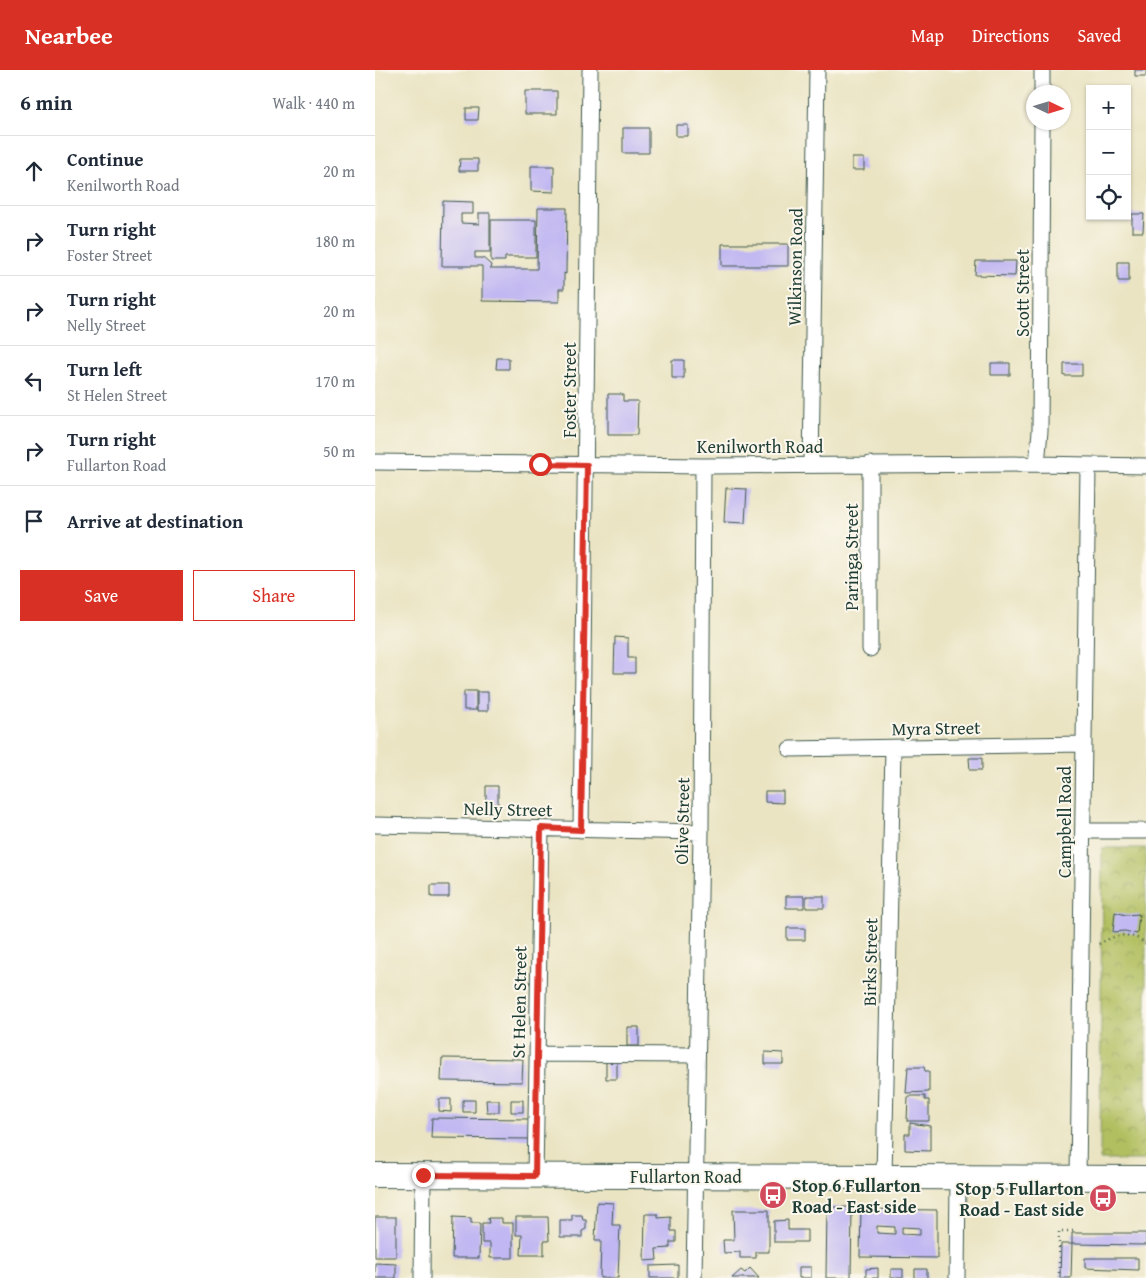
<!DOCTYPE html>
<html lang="en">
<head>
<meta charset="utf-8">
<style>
  :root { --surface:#fff; --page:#f6f6f7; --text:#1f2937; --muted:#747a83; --line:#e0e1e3; --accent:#d93025 }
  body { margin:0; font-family:"Gentium Book Plus",serif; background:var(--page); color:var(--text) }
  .controls { position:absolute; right:15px; top:15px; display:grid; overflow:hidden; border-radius:0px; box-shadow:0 1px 4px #0004 }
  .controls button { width:45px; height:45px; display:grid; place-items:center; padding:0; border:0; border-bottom:1px solid var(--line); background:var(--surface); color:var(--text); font:25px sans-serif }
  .compass { position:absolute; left:651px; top:15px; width:45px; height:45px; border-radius:50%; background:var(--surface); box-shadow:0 1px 4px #0004; rotate:94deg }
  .stop { position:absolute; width:15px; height:15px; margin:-11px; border:4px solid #d93025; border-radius:50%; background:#fff }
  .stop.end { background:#d93025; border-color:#fff; box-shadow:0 1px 5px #0008 }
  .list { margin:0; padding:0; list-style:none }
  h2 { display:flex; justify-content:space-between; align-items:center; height:65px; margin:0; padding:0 20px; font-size:21px }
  h2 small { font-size:16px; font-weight:400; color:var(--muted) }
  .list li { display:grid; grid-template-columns:32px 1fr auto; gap:15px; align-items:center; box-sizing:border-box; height:70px; padding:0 20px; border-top:1px solid var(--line) }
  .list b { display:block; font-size:19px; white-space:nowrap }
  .list p { margin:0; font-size:16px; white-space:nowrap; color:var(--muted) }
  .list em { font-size:16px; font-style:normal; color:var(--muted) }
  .actions { display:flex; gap:10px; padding:15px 20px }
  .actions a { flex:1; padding:11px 0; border:1px solid var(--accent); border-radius:0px; text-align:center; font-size:18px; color:var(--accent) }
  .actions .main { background:var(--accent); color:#fff }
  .icon { flex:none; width:28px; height:28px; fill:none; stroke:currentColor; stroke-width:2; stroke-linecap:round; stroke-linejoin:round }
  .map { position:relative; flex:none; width:771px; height:1208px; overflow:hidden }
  header { display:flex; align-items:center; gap:30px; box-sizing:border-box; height:70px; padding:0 25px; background:var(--accent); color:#fff }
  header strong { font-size:24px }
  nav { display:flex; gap:28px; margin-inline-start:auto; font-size:18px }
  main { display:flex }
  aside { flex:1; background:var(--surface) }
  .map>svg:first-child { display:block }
  .park { fill:url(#park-crowns); stroke:#687e4a }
  .building { fill:#c1b7f2; fill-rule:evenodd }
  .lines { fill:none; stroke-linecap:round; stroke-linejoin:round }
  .street-casing { stroke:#3d5649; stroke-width:17 }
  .primary-casing { stroke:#3d5649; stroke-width:26 }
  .path { stroke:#3d5649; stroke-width:2.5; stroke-dasharray:1 4; stroke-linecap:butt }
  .street { stroke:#fff; stroke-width:15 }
  .primary { stroke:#fff; stroke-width:24 }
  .route { stroke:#d93025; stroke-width:6 }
  .labels { text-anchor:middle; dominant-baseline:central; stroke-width:4; stroke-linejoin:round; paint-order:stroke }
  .street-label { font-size:18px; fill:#1f3d34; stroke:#fbf7ec }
  .poi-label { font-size:18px; font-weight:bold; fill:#1f3d34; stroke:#fbf7ec; text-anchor:start }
</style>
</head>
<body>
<header>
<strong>Nearbee</strong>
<nav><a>Map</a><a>Directions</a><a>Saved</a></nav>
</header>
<main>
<aside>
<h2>6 min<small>Walk · 440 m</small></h2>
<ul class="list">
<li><svg class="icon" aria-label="ahead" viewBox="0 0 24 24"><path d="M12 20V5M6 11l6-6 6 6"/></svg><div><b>Continue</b><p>Kenilworth Road</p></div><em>20 m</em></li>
<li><svg class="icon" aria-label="right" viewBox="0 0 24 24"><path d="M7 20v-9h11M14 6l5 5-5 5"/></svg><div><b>Turn right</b><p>Foster Street</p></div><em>180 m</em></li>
<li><svg class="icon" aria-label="right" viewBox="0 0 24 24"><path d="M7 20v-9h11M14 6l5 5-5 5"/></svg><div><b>Turn right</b><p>Nelly Street</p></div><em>20 m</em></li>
<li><svg class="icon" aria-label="left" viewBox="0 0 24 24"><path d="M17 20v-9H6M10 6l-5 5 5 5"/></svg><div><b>Turn left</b><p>St Helen Street</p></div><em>170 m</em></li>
<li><svg class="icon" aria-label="right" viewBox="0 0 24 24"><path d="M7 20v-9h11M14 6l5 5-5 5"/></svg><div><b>Turn right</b><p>Fullarton Road</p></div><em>50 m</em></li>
<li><svg class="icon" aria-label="arrive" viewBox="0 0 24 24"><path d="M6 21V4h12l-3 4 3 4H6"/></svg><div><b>Arrive at destination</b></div></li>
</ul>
<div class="actions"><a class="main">Save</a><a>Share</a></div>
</aside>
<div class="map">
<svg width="771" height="1208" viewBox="0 0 771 1208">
  <defs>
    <pattern id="park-crowns" width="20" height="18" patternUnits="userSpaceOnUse" patternTransform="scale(1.25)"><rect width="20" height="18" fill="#b2bf61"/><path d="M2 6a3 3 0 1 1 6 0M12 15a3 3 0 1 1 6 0" fill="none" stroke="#909c51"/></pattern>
  </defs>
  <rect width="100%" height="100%" fill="#fbf7ec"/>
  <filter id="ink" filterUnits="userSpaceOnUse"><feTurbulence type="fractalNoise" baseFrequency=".02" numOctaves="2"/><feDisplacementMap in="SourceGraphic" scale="10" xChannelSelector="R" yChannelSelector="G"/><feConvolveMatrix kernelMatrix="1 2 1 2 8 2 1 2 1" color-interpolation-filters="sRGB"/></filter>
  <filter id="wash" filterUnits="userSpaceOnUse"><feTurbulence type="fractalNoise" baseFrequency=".0096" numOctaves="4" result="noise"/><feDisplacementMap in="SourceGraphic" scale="20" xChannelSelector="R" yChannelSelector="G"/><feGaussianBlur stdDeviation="1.12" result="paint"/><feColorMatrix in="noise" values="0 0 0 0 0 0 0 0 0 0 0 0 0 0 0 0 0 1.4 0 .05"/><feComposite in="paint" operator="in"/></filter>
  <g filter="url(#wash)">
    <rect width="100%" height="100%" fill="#eae4c3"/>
    <path class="park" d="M 727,778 L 771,778 L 771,1090 L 725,1090 Z"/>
    <g id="blocks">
      <path class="building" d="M 760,0 L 771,0 L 771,6 L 760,6 Z
        M 150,21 L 182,21 L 182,44 L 150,44 Z
        M 91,38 L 104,38 L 103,50 L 91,50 Z
        M 301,55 L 313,55 L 313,66 L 301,66 Z
        M 248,58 L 274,58 L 274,83 L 248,83 Z
        M 477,88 L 489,88 L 489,100 L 477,100 Z
        M 85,89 L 103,89 L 103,101 L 84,101 Z
        M 156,96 L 179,96 L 179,122 L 156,121 Z
        M 68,131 L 98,132 L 98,144 L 86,144 L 86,153 L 104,154 L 104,143 L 115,143 L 115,182 L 100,182 L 100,188 L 108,188 L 116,195 L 115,199 L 162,199 L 163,138 L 192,138 L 191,204 L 189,203 L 189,219 L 184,219 L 184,232 L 107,231 L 107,196 L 67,196 Z
        M 757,144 L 769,144 L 768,162 L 757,162 Z
        M 116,150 L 161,150 L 161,187 L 130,187 L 130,191 L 116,191 Z
        M 347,174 L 413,174 L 413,196 L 347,196 Z
        M 601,191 L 641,191 L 640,206 L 600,205 Z
        M 743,192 L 754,192 L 754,211 L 743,211 Z
        M 122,288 L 134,288 L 134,299 L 121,299 Z
        M 297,290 L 309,290 L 309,308 L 297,308 Z
        M 616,293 L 635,293 L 635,305 L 616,305 Z
        M 689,294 L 707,294 L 707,306 L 689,306 Z
        M 233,324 L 248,324 L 248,331 L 263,331 L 262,365 L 233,365 Z
        M 351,418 L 372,419 L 370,453 L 349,452 Z
        M 240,567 L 253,568 L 253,588 L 260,588 L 260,603 L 239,603 Z
        M 89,621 L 101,621 L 101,640 L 89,640 Z
        M 102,622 L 113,622 L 113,641 L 102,641 Z
        M 594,688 L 607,688 L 607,700 L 595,700 Z
        M 111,716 L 123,716 L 123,734 L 111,734 Z
        M 390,721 L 408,721 L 408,733 L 390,732 Z
        M 56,815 L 74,815 L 74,827 L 56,827 Z
        M 411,826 L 429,826 L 429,838 L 411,838 Z
        M 431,826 L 449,826 L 449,838 L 431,838 Z
        M 740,842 L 751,845 L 764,844 L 762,864 L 750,861 L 738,862 Z
        M 412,858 L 430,858 L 430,870 L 412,870 Z
        M 252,957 L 264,957 L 264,976 L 252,976 Z
        M 390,982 L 408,983 L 408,994 L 390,994 Z
        M 67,988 L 148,989 L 147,1012 L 66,1011 Z
        M 231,990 L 242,991 L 242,1009 L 231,1009 Z
        M 533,997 L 549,997 L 550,1001 L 554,1001 L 554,1022 L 531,1023 Z
        M 533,1026 L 550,1026 L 550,1030 L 554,1030 L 554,1051 L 532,1051 Z
        M 64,1029 L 76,1029 L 76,1042 L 64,1041 Z
        M 88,1030 L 100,1030 L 100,1042 L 88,1042 Z
        M 111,1030 L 124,1030 L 124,1042 L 112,1042 Z
        M 136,1030 L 148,1030 L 148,1042 L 136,1042 Z
        M 57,1048 L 155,1049 L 155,1069 L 56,1068 Z
        M 535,1053 L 555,1056 L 555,1081 L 530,1080 L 530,1064 L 535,1064 Z
        M 222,1132 L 238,1133 L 237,1155 L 245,1155 L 243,1208 L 225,1208 L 226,1170 L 220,1170 Z
        M 452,1137 L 477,1137 L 476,1208 L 451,1208 Z
        M 486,1139 L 562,1140 L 562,1188 L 485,1187 ZM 502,1156 L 520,1157 L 520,1164 L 502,1163 ZM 527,1157 L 545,1158 L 545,1165 L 527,1164 Z
        M 358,1140 L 394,1140 L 394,1182 L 381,1182 L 381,1188 L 365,1188 L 365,1182 L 349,1183 L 348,1170 L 359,1170 Z
        M 270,1144 L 283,1144 L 283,1148 L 296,1147 L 296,1161 L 301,1161 L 301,1172 L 295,1172 L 295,1178 L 281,1179 L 282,1190 L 269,1191 Z
        M 197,1145 L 207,1145 L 208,1150 L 211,1150 L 211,1159 L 207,1161 L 207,1167 L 185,1167 L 185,1150 L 197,1150 Z
        M 0,1147 L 21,1147 L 21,1187 L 0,1187 Z
        M 78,1147 L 96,1148 L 96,1153 L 105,1153 L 104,1188 L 77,1188 Z
        M 141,1147 L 173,1147 L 174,1171 L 169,1171 L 169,1185 L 146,1185 L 147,1165 L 141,1165 Z
        M 113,1148 L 127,1148 L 127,1153 L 138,1153 L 138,1188 L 115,1188 L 115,1173 L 107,1173 L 107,1153 L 114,1153 Z
        M 413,1150 L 413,1160 L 432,1160 L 432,1172 L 399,1172 L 399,1151 Z
        M 697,1163 L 771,1163 L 771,1175 L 697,1174 Z
        M 686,1174 L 697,1174 L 696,1208 L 685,1208 Z
        M 710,1188 L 763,1188 L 763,1200 L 710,1198 Z
        M 0,1193 L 21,1194 L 21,1208 L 0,1208 Z
        M 303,1195 L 303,1208 L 275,1208 L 275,1196 Z
        M 424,1197 L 436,1197 L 436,1208 L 424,1208 Z
        M 375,1198 L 384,1208 L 357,1208 L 366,1200 L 370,1203 Z
        M 503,1198 L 503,1208 L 491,1208 L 491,1199 Z
        M 516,1199 L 528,1199 L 528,1208 L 516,1208 Z
        M 540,1199 L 552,1199 L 552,1208 L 540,1208 Z"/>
    </g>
  </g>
  <g filter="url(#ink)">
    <use href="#blocks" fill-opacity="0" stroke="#3d5649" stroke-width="1"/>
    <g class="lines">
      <g class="street-casing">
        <path id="street" d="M 667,22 L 667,0
          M 0,392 L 328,396 L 662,394 L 771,396
          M 495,394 L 495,579
          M 662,394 L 665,361 L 667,52
          M 436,395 L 442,0
          M 415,679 L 707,674
          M 0,755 L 326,762
          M 206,760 L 215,0
          M 709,761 L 771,761
          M 162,984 L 322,985
          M 160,1106 L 166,759
          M 509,1107 L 518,678
          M 703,1108 C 707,871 708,634 713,397
          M 47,1208 L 48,1105
          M 319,1208 L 326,762 L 328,396
          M 582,1208 L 583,1108"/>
      </g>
      <g class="primary-casing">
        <path id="primary" d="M 0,1105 L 771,1108"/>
      </g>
      <path class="path" d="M 724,874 C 740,864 756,861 771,874
        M 698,1143 L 699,1128
        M 684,1208 L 684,1161 L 698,1161"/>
      <use href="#street" class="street"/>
      <use href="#primary" class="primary"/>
    </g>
  </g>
  <g class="lines" filter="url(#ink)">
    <path class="route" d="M 48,1105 L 160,1106 L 166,758 L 206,760 L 212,395 L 165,394"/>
  </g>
  <defs>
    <g id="bus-disc" transform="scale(1.4375)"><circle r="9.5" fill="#d1495b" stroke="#fbf7ec"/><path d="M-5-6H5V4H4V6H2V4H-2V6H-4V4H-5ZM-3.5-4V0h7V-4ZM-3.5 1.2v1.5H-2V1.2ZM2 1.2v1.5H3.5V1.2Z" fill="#fff"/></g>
  </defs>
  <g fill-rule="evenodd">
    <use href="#bus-disc" x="398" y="1125"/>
    <use href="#bus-disc" x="728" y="1128"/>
  </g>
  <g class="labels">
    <g class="street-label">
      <text transform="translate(420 197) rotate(-89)">Wilkinson Road</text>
      <text transform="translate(647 223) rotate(-90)">Scott Street</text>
      <text transform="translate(194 320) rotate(-90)">Foster Street</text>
      <text x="385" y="376">Kenilworth Road</text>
      <text transform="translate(476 487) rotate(-90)">Paringa Street</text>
      <text transform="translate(561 658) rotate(-1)">Myra Street</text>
      <text transform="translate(133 739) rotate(1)">Nelly Street</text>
      <text transform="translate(307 751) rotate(-89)">Olive Street</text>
      <text transform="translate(689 752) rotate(-90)">Campbell Road</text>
      <text transform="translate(495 892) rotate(-89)">Birks Street</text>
      <text transform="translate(144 932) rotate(-89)">St Helen Street</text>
      <text x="311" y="1106">Fullarton Road</text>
    </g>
    <g class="poi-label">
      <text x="417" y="1115">Stop 6 Fullarton<tspan x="417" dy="21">Road - East side</tspan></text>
      <text x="709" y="1118" text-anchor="end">Stop 5 Fullarton<tspan x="709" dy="21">Road - East side</tspan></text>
    </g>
  </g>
</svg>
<div class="controls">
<button>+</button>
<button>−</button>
<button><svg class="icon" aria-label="locate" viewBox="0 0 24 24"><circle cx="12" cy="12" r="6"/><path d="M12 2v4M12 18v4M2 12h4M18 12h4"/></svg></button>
</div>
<svg class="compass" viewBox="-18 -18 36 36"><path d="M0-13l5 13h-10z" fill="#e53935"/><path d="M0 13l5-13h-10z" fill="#747a83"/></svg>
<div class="stop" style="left:165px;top:394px"></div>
<div class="stop end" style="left:48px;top:1105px"></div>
</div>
</main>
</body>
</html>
